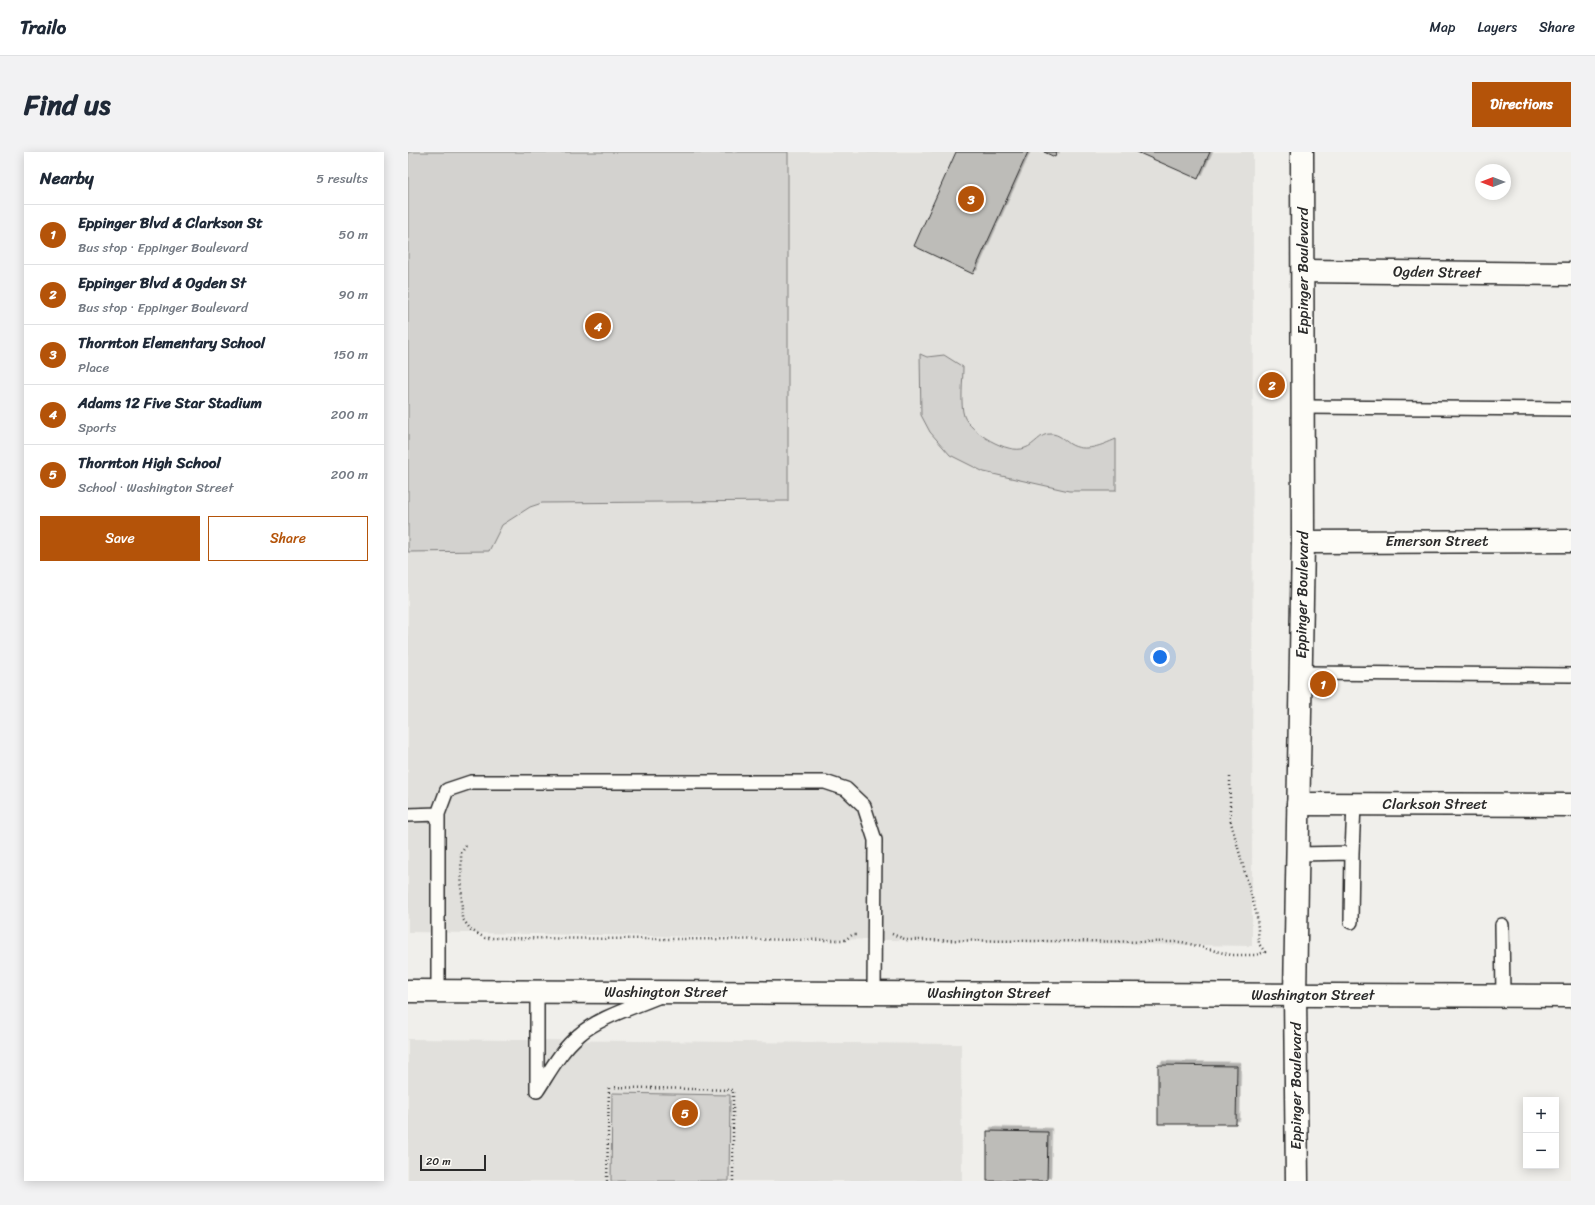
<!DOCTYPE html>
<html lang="en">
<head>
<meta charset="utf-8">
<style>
  :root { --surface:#fff; --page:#f2f2f3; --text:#1f2937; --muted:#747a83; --line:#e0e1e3; --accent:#b45309 }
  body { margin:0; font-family:Sriracha,sans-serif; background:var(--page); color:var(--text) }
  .controls { position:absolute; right:12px; bottom:12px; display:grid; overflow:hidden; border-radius:0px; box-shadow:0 2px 10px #0003 }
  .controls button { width:36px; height:36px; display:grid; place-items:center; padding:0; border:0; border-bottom:1px solid var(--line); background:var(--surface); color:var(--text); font:20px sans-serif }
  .compass { position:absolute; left:1067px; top:12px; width:36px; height:36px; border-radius:50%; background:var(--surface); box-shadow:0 2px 10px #0003; rotate:270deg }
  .scale { position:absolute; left:12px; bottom:10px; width:66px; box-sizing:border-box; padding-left:4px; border:2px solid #2b2b2b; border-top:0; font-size:11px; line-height:14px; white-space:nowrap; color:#2b2b2b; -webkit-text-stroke:3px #fdfcf7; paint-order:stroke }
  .you { position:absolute; left:752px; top:505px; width:14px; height:14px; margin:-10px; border:3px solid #fff; border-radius:50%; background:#1a73e8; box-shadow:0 0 0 6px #1a73e833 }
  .badge { display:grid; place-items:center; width:26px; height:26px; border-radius:50%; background:var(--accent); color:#fff; font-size:13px; font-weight:700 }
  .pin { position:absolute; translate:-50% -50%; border:2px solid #fff; box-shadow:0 1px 4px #0006 }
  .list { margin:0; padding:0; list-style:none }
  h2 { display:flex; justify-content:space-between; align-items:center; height:52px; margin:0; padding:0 16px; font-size:17px }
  h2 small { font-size:13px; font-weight:400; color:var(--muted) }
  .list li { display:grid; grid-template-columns:26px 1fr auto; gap:12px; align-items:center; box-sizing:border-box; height:60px; padding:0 16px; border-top:1px solid var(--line) }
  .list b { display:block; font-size:15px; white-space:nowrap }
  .list p { margin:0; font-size:13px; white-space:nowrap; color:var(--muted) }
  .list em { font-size:13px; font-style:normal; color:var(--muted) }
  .actions { display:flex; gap:8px; padding:12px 16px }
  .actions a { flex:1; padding:9px 0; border:1px solid var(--accent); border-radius:0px; text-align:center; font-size:14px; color:var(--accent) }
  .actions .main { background:var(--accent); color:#fff }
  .map { position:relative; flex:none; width:1163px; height:1029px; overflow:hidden; border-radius:0px }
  header { display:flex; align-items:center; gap:24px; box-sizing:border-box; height:56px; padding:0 20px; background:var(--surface); border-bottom:1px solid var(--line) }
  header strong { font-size:19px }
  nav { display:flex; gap:22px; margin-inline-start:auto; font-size:14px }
  .intro { display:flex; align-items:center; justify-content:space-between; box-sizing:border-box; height:96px; padding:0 24px }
  h1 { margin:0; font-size:28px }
  .button { padding:10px 18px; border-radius:0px; background:var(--accent); color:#fff; font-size:14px; font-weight:700 }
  main { display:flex; gap:24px; padding:0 24px }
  aside { flex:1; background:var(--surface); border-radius:0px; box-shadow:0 2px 10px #0003 }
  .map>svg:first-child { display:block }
  .built { fill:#e1e0dc }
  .green { fill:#d3d2cf; stroke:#7f7e7d }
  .building { fill:#bdbcb8; stroke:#2b2b2b; filter:url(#shadow) }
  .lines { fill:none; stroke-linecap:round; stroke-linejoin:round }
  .service-casing { stroke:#2b2b2b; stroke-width:16 }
  .minor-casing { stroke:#2b2b2b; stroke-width:25 }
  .tertiary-casing { stroke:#2b2b2b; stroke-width:25 }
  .secondary-casing { stroke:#2b2b2b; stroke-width:25 }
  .path { stroke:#2b2b2b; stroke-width:2.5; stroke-dasharray:1 3; stroke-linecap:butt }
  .service { stroke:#fdfcf7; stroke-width:13 }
  .minor { stroke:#fdfcf7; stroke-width:22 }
  .tertiary { stroke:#fdfcf7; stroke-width:22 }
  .secondary { stroke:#fdfcf7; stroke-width:22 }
  .labels { text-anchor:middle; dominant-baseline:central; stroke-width:3; stroke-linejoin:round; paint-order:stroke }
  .street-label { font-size:15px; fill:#2b2b2b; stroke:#fdfcf7 }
</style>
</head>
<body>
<header>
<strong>Trailo</strong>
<nav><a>Map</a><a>Layers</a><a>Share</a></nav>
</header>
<div class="intro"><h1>Find us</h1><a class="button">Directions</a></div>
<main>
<aside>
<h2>Nearby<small>5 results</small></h2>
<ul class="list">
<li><span class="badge">1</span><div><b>Eppinger Blvd &amp; Clarkson St</b><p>Bus stop · Eppinger Boulevard</p></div><em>50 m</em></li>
<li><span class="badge">2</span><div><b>Eppinger Blvd &amp; Ogden St</b><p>Bus stop · Eppinger Boulevard</p></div><em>90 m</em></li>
<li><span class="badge">3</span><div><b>Thornton Elementary School</b><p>Place</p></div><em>150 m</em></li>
<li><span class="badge">4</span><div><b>Adams 12 Five Star Stadium</b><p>Sports</p></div><em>200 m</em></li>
<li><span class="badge">5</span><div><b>Thornton High School</b><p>School · Washington Street</p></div><em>200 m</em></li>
</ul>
<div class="actions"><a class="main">Save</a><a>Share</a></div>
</aside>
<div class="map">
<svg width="1163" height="1029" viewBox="0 0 1163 1029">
  <defs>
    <filter id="shadow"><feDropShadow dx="3.5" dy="-3.5" stdDeviation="0" flood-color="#0004"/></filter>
  </defs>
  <rect width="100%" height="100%" fill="#f0efeb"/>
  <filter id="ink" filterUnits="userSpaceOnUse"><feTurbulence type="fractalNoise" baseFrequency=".025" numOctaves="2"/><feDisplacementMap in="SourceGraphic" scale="8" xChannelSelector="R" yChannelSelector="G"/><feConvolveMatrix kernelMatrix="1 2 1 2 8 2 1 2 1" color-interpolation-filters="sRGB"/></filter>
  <g filter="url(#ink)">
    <path class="built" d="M 0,0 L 845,0 L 844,794 L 0,780 Z
      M 0,887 L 553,892 L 554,1029 L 0,1029 Z"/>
    <path class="green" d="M 0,0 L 380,0 L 380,349 L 134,351 L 122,355 L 94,373 L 81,399 L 0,400 Z
      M 512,202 L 519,205 L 536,203 L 555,215 C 555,228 552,252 556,264 C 562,280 600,303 617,296 C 627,293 632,281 643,282 C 651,282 656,288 662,292 C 677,301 694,293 708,287 L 708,339 L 661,339 L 576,320 L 542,303 L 522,280 L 513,263 Z
      M 204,941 L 322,943 L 321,1029 L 203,1029 Z"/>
    <path class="building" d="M 548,0 L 620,0 L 565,122 L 506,94 Z
      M 636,0 L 649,0 L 647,5 Z
      M 729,0 L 802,0 L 790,27 Z
      M 750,913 L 829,914 L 828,972 L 750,972 Z
      M 579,979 L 640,980 L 639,1029 L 579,1029 Z"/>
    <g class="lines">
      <g class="service-casing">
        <path id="service" d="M 895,255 L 1163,257
          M 892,521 L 1163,523
          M 30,662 L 39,638 L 63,630 L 417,630 L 438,637 L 456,654 L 467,688 L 466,841
          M 0,663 L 30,662 L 30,839
          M 944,701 L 946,652
          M 889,702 L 944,701 L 943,770
          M 1094,773 L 1095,844
          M 129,939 C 142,919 153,898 171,883 C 191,865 227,855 252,844
          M 129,939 L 129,839"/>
      </g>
      <g class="minor-casing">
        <path id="minor" d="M 895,119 L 1163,122
          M 895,390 L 1163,389
          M 890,652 L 1163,653"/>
      </g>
      <g class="tertiary-casing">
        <path id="tertiary" d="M 889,1029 L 887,843 L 895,390 L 894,0"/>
      </g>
      <g class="secondary-casing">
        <path id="secondary" d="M 0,839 L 1163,844"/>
      </g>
      <path class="path" d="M 58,694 L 53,701 L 54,766 L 63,778 L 77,786 L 437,788 L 444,783 L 450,783
        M 484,782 L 499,788 L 774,790 L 823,803 L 848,803 L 857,800 L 851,792 L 849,764 L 822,667 L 822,625
        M 199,1029 L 201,935 L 325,938 L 325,1029"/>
      <use href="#service" class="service"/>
      <use href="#minor" class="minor"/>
      <use href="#tertiary" class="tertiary"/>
      <use href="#secondary" class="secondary"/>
    </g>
  </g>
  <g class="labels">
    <g class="street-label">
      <text transform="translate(895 119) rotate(-90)">Eppinger Boulevard</text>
      <text transform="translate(1029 120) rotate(1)">Ogden Street</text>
      <text x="1029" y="389">Emerson Street</text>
      <text transform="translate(894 443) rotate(-89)">Eppinger Boulevard</text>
      <text x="1027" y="652">Clarkson Street</text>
      <text x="258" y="840">Washington Street</text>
      <text x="581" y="841">Washington Street</text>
      <text x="905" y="843">Washington Street</text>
      <text transform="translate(888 934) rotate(-90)">Eppinger Boulevard</text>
    </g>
  </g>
</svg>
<div class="controls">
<button>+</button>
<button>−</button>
</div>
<svg class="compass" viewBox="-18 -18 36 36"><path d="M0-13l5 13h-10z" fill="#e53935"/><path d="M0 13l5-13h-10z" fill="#747a83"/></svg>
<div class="scale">20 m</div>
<div class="you"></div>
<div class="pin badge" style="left:915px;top:532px">1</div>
<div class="pin badge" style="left:864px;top:233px">2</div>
<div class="pin badge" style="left:563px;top:47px">3</div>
<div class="pin badge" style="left:190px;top:174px">4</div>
<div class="pin badge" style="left:277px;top:961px">5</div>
</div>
</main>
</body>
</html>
